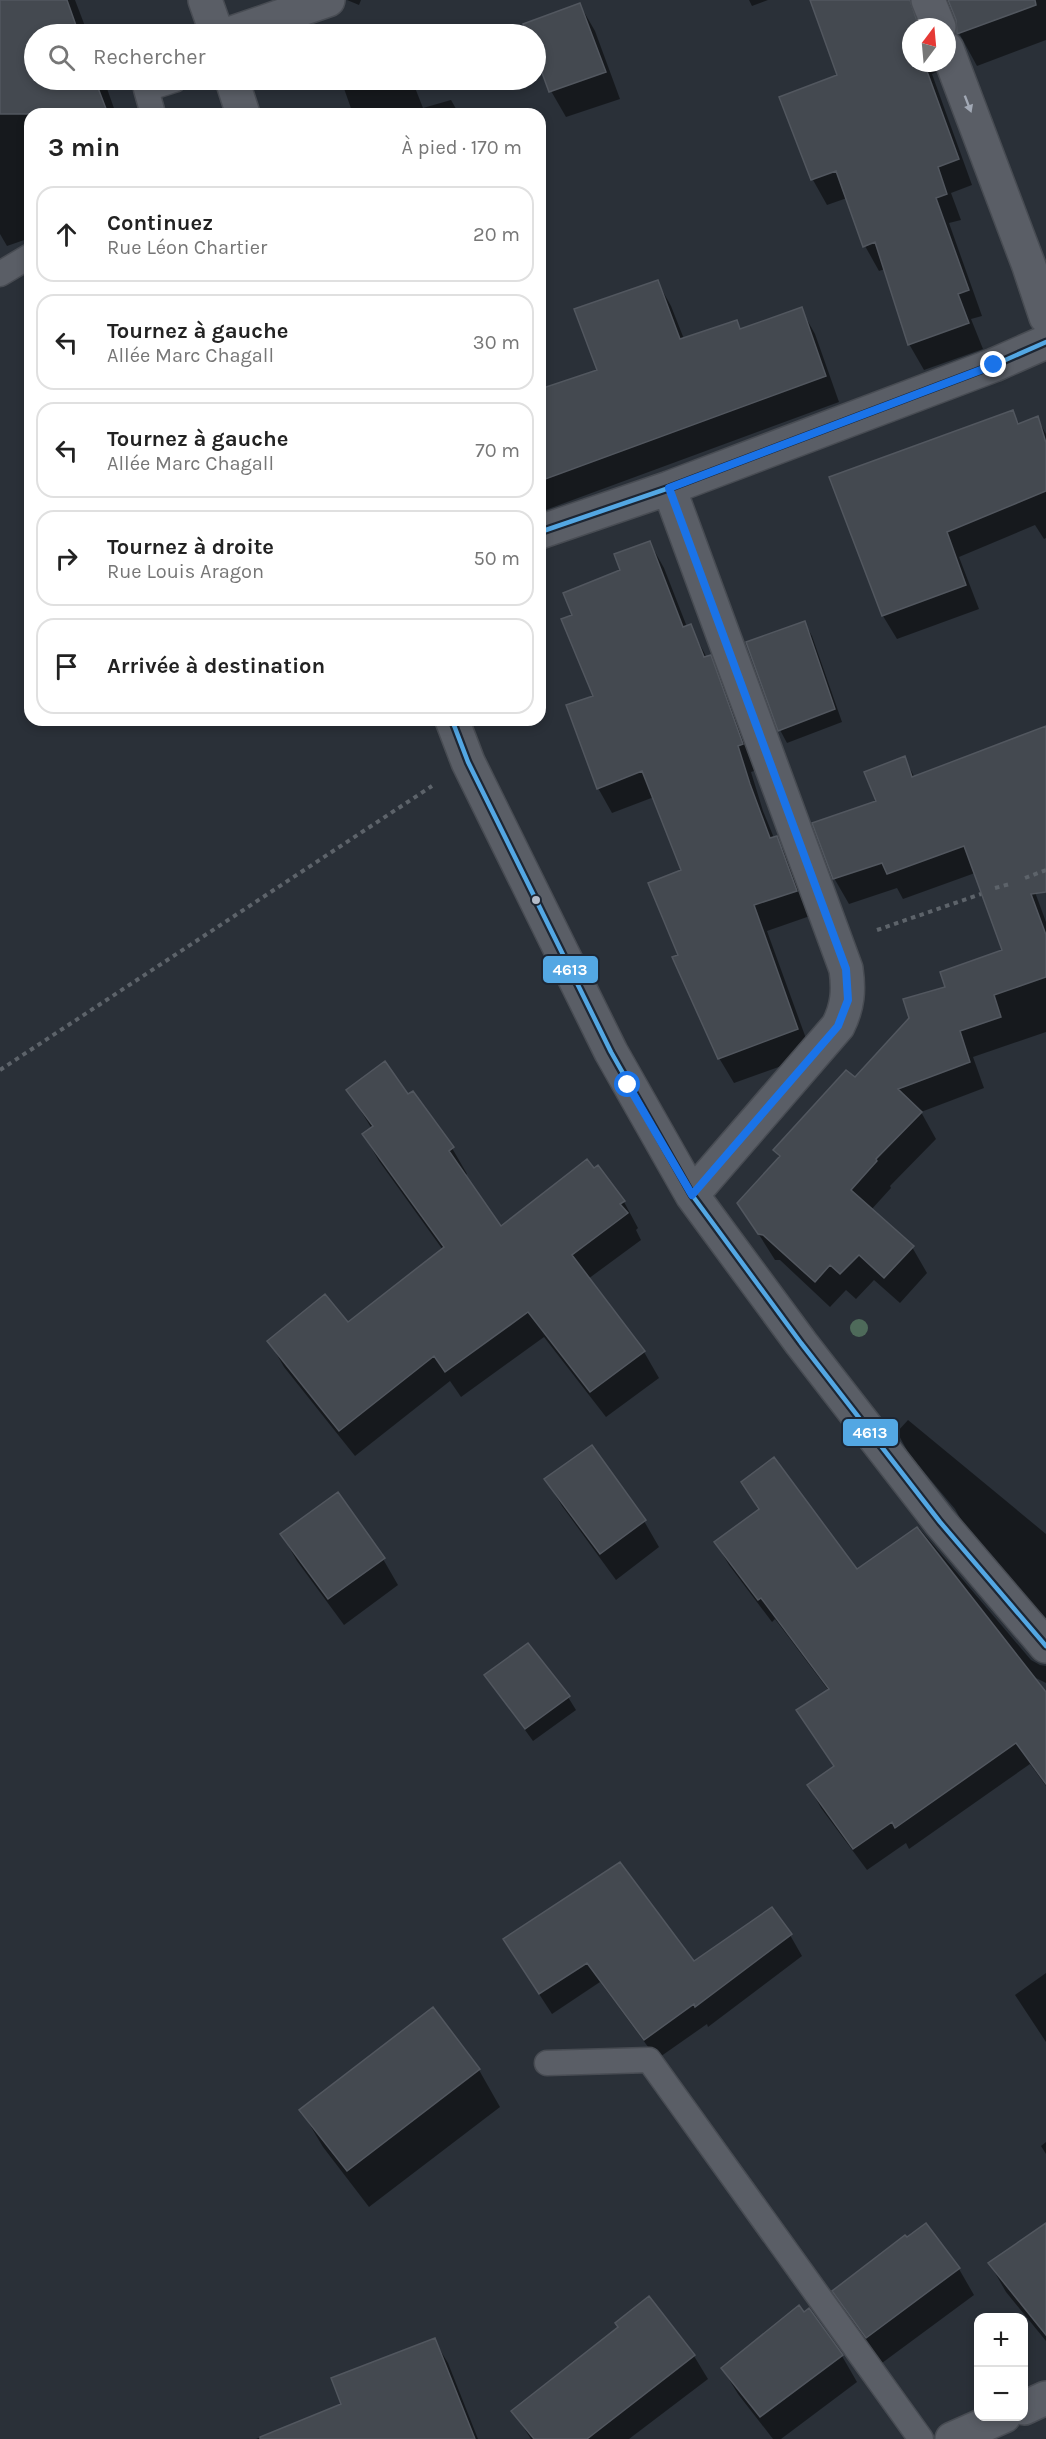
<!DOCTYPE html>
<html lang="fr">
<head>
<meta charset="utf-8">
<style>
  :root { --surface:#fff; --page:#f2f2f2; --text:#222; --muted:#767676; --line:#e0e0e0 }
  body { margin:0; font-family:Karla,sans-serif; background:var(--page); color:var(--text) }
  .controls { position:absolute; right:18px; bottom:18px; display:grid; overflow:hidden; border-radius:12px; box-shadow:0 3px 9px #0003 }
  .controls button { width:54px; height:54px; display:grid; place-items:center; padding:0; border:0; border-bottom:2px solid var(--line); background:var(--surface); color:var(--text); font:30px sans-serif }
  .compass { position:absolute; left:902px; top:18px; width:54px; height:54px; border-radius:50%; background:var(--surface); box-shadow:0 3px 9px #0003; rotate:16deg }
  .stop { position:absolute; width:18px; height:18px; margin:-14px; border:4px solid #1a73e8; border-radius:50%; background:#fff }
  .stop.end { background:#1a73e8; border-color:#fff; box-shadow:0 2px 6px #0008 }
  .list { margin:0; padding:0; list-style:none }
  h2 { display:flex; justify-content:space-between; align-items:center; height:78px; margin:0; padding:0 24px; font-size:26px }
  h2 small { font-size:20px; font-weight:400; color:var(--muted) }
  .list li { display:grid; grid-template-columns:39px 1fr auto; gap:18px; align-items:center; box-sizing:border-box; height:96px; margin:0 12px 12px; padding:0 12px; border:2px solid var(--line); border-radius:18px }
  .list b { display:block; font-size:22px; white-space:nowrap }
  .list p { margin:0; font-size:20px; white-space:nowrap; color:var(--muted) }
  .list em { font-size:20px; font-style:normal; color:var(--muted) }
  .icon { flex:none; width:33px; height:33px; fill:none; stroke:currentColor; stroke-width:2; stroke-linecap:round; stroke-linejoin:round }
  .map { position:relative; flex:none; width:1046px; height:2439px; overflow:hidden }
  .search { position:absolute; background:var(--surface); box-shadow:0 3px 9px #0003; left:24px; top:24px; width:522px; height:66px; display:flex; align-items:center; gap:15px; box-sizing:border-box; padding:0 21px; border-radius:33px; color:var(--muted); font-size:22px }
  .panel { position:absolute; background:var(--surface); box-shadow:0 3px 9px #0003; left:24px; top:108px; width:522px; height:618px; border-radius:18px }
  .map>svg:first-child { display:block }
  .shadow { fill:#0007 }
  .building { fill:#444950; stroke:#52575f; stroke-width:1.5 }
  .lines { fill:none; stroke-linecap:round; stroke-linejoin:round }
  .lane-casing { stroke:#484c53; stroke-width:27 }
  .street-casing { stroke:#484c53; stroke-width:36 }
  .path { stroke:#5d636a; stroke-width:4; stroke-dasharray:4.5 4.5; stroke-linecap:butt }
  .lane { stroke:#5a5e66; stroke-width:24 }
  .street { stroke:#5a5e66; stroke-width:33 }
  .bus-1-casing { stroke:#1d2633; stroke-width:9 }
  .bus-1 { stroke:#53a7e3; stroke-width:4.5 }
  .tree { fill:#4e6a5a }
  .oneway { fill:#a2a9b5 }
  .route { stroke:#1a73e8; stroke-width:8 }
  .bus-dot { fill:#b4bcc9; stroke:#1d2633; stroke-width:2 }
  .line-badge { stroke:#1d2633; stroke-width:2 }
  .badge-label { font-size:16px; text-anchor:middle; font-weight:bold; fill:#fff }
</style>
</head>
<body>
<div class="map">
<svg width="1046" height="2439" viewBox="0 0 1046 2439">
  <rect width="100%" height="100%" fill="#2a3038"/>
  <path class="shadow" d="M 0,0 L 75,0 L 88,34 L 34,34 L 34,80 L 104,80 L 116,114 L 30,114 L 30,238 L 7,246 L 0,234 Z
    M 347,0 L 361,0 L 359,5 Z
    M 749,0 L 768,0 L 752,6 Z
    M 811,0 L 917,0 L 924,27 L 911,27 L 911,63 L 940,63 L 943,69 L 932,74 L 972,185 L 951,193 L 961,220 L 949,223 L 982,316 L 971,319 L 983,349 L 924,370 L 909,344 L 885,269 L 879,271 L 865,246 L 847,198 L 827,205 L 813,180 L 781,97 L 839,76 Z
    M 944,0 L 1046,0 L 1046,40 L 977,66 L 959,33 L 957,16 L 953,15 Z
    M 580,5 L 595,31 L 620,99 L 566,117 L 551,91 L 536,52 L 536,34 L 529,34 L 525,25 Z
    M 341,80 L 412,80 L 423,108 L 451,100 L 459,114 L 353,114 Z
    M 657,281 L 671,306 L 684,339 L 736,321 L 741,331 L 801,309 L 815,334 L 839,402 L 540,512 L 540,391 L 599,371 Z
    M 1012,412 L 1020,425 L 1037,418 L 1046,434 L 1046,538 L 1044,539 L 1035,525 L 959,557 L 979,609 L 897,639 L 883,616 Z
    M 650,543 L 664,568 L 687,627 L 690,626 L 707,658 L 710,657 L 724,682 L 757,770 L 751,772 L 763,811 L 774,838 L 776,838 L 791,863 L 810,916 L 767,931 L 812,1055 L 734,1083 L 719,1058 L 680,956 L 683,871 L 654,797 L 612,813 L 598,788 L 595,697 L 574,616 Z
    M 804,622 L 812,636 L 842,722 L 787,743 L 780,730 Z
    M 1046,727 L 1046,823 L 1014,835 L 1046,922 L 1046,1032 L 973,1057 L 984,1088 L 921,1112 L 936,1139 L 890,1186 L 891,1188 L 871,1210 L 912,1247 L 927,1273 L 900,1303 L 874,1280 L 856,1299 L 846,1290 L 830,1307 L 780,1260 L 775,1260 L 739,1203 L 780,1159 L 775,1150 L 855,1079 L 947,988 L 1004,951 L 975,873 L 903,899 L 897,888 L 849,904 L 834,878 L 904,758 L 915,778 Z
    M 348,1090 L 408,1096 L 452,1148 L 467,1174 L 465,1176 L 501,1228 L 598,1167 L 624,1202 L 638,1228 L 636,1230 L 641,1240 L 588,1279 L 644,1352 L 659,1378 L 606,1417 L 544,1337 L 461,1397 L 450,1381 L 355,1456 L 284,1367 L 269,1341 L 348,1324 L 443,1250 L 379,1161 L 364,1135 L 372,1129 Z
    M 908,1420 L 1046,1534 L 1046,1622 L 965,1527 L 955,1509 L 909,1454 L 897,1432 Z
    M 546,1480 L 644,1521 L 659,1547 L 616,1580 L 562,1506 Z
    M 743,1483 L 856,1571 L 919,1528 L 1031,1660 L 1040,1665 L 1046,1666 L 1046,1683 L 1036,1678 L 1046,1692 L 1046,1786 L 1030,1764 L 909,1849 L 906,1843 L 867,1870 L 821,1808 L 809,1786 L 835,1768 L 798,1711 L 829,1691 L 775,1619 L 772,1622 L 729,1565 L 716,1543 L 759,1511 Z
    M 282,1535 L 383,1559 L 398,1585 L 344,1625 L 297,1561 Z
    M 486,1676 L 568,1697 L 576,1710 L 533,1741 Z
    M 790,1935 L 802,1956 L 708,2027 L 707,2024 L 657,2059 L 600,1982 L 552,2014 L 517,1960 L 694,1963 Z
    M 1046,1973 L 1046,2042 L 1015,1995 Z
    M 479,2070 L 500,2107 L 369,2207 L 323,2147 L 301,2110 Z
    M 1046,2142 L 1046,2154 L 1041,2146 Z
    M 1046,2234 L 1046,2341 L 1006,2292 L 990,2264 Z
    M 959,2269 L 974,2295 L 882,2363 L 849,2317 L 834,2291 Z
    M 648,2298 L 694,2356 L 708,2379 L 629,2439 L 531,2439 L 513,2411 L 619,2328 Z
    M 434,2340 L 448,2363 L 478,2439 L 256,2439 L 343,2405 Z
    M 842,2356 L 857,2382 L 781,2439 L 773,2439 L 738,2394 L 722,2368 Z"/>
  <path class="building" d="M 0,0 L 67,0 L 79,34 L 34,34 L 34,80 L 95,80 L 108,114 L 0,114 Z
    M 810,0 L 910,0 L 919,27 L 911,27 L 911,63 L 924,63 L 959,159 L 938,167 L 947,194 L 936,198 L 969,290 L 958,294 L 969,323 L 908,345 L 875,242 L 863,247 L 836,171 L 811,180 L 779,97 L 837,75 Z
    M 948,0 L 1035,0 L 1036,5 L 957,34 L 956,20 Z
    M 580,3 L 606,72 L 549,92 L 536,56 L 536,34 L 527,34 L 523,24 Z
    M 658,280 L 680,339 L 737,320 L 740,329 L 802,307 L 826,376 L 540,481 L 540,389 L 597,370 L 574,309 Z
    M 1013,410 L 1018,424 L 1038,416 L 1046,443 L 1046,491 L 947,532 L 966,585 L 882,616 L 829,477 Z
    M 650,541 L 683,627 L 691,624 L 704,657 L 711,655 L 743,744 L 738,746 L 750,784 L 770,838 L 777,836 L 797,891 L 754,905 L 798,1029 L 718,1059 L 672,957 L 678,955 L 648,883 L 681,870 L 642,771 L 597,789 L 566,705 L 593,696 L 561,619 L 572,615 L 563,593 L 620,570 L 614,554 Z
    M 805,621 L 835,709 L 778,731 L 746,642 Z
    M 1046,726 L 1046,892 L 1031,894 L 1046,935 L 1046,977 L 994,995 L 1001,1017 L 960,1031 L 970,1062 L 898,1089 L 922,1112 L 876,1159 L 877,1161 L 851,1190 L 914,1246 L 884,1278 L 859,1255 L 840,1274 L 830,1265 L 815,1282 L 763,1235 L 758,1234 L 737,1203 L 780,1156 L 773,1150 L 846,1070 L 855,1077 L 909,1018 L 903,999 L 945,987 L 940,972 L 1002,950 L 964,846 L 887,874 L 882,863 L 833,879 L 812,823 L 876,801 L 864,772 L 905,756 L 912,777 Z
    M 385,1061 L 408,1094 L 413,1091 L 454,1147 L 449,1151 L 501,1226 L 587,1159 L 594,1168 L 598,1165 L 625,1201 L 620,1204 L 628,1213 L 572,1255 L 645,1351 L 590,1392 L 528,1312 L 445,1372 L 434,1356 L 339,1431 L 267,1341 L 325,1294 L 348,1322 L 444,1247 L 362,1134 L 373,1126 L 346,1090 Z
    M 592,1445 L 646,1520 L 600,1554 L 544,1479 Z
    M 774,1457 L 857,1569 L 917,1527 L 1046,1692 L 1046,1784 L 1016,1743 L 895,1828 L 892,1822 L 853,1849 L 807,1785 L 834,1766 L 796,1710 L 829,1689 L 761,1598 L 758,1600 L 714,1542 L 759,1509 L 741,1482 Z
    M 338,1492 L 385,1558 L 328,1599 L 280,1534 Z
    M 528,1643 L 570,1696 L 525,1729 L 484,1675 Z
    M 620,1862 L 694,1961 L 772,1907 L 792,1934 L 695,2007 L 694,2004 L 644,2040 L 587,1963 L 539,1994 L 503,1939 Z
    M 433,2007 L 480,2069 L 347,2171 L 299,2110 Z
    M 926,2223 L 960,2268 L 866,2338 L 832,2291 L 905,2235 L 907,2237 Z
    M 1046,2223 L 1046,2335 L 988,2263 Z
    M 649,2296 L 695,2355 L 587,2439 L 534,2439 L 511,2411 L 618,2327 L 615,2323 Z
    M 799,2305 L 804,2312 L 809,2308 L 843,2355 L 760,2417 L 721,2368 Z
    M 435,2338 L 475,2439 L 260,2439 L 260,2437 L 341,2404 L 331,2378 Z"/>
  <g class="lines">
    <g class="lane-casing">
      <path id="lane" d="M 153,114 L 146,89 L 174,80
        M 0,274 L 30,256
        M 547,2063 L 649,2060 L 921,2439"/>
    </g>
    <g class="street-casing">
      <path id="street" d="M 205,0 L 217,34
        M 928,0 L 939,27
        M 229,34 L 328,0
        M 947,49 L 1029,266 L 1046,317
        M 232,80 L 243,114
        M 669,488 L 846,969 C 849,990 848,1006 838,1026 L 692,1195
        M 540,532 L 669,488 L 994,365 L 1046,342
        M 452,720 L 468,762 L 611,1052 L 692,1195 L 801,1343 L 940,1522 L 1046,1646
        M 1024,2408 L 1046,2398
        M 952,2439 L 1004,2416"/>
    </g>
    <path class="path" d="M 1025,878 L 1046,870
      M 995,888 L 1010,884
      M 877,930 L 981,894
      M 0,1070 L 432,786"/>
    <use href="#lane" class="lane"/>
    <use href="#street" class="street"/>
    <g class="bus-1-casing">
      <path id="bus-1" d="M 540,532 L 669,488 L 994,365 L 1046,342
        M 452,720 L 468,762 L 611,1052 L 692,1195 L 801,1343 L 940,1522 L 1046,1646"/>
    </g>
    <use href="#bus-1" class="bus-1"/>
  </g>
  <circle class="tree" cx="859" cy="1328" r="9"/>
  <defs><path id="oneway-solid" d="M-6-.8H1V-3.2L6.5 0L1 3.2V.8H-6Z" transform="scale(1.5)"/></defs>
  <use class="oneway" href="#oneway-solid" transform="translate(968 104) rotate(69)"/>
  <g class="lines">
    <path class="route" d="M 628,1085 L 692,1195 L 838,1026 L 848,1000 L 846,969 L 669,488 L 994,365"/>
  </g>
  <circle class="bus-dot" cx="536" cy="900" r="5"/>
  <g class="line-badge">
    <rect x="542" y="955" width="57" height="29" rx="6" fill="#53a7e3"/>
    <rect x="842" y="1418" width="57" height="29" rx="6" fill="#53a7e3"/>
  </g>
  <g class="badge-label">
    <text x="570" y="975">4613</text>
    <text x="870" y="1438">4613</text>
  </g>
</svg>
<div class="controls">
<button>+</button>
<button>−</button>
</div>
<svg class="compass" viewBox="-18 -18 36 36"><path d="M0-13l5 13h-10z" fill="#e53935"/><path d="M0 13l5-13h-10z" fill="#767676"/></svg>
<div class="stop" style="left:628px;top:1085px"></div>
<div class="stop end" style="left:994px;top:365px"></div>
<div class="search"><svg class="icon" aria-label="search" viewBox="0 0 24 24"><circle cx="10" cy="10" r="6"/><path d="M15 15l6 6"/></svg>Rechercher</div>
<section class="panel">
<h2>3 min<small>À pied · 170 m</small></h2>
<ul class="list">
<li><svg class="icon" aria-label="ahead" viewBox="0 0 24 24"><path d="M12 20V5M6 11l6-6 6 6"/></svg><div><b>Continuez</b><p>Rue Léon Chartier</p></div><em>20 m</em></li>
<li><svg class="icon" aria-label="left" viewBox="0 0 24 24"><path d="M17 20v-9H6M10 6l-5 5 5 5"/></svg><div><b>Tournez à gauche</b><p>Allée Marc Chagall</p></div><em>30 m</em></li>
<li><svg class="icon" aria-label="left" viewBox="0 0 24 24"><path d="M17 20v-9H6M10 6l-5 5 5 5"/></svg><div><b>Tournez à gauche</b><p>Allée Marc Chagall</p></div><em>70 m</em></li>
<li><svg class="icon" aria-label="right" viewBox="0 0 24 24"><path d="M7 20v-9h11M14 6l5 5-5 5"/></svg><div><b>Tournez à droite</b><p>Rue Louis Aragon</p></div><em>50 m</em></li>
<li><svg class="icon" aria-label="arrive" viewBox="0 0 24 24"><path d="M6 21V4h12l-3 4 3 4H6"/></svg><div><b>Arrivée à destination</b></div></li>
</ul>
</section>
</div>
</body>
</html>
